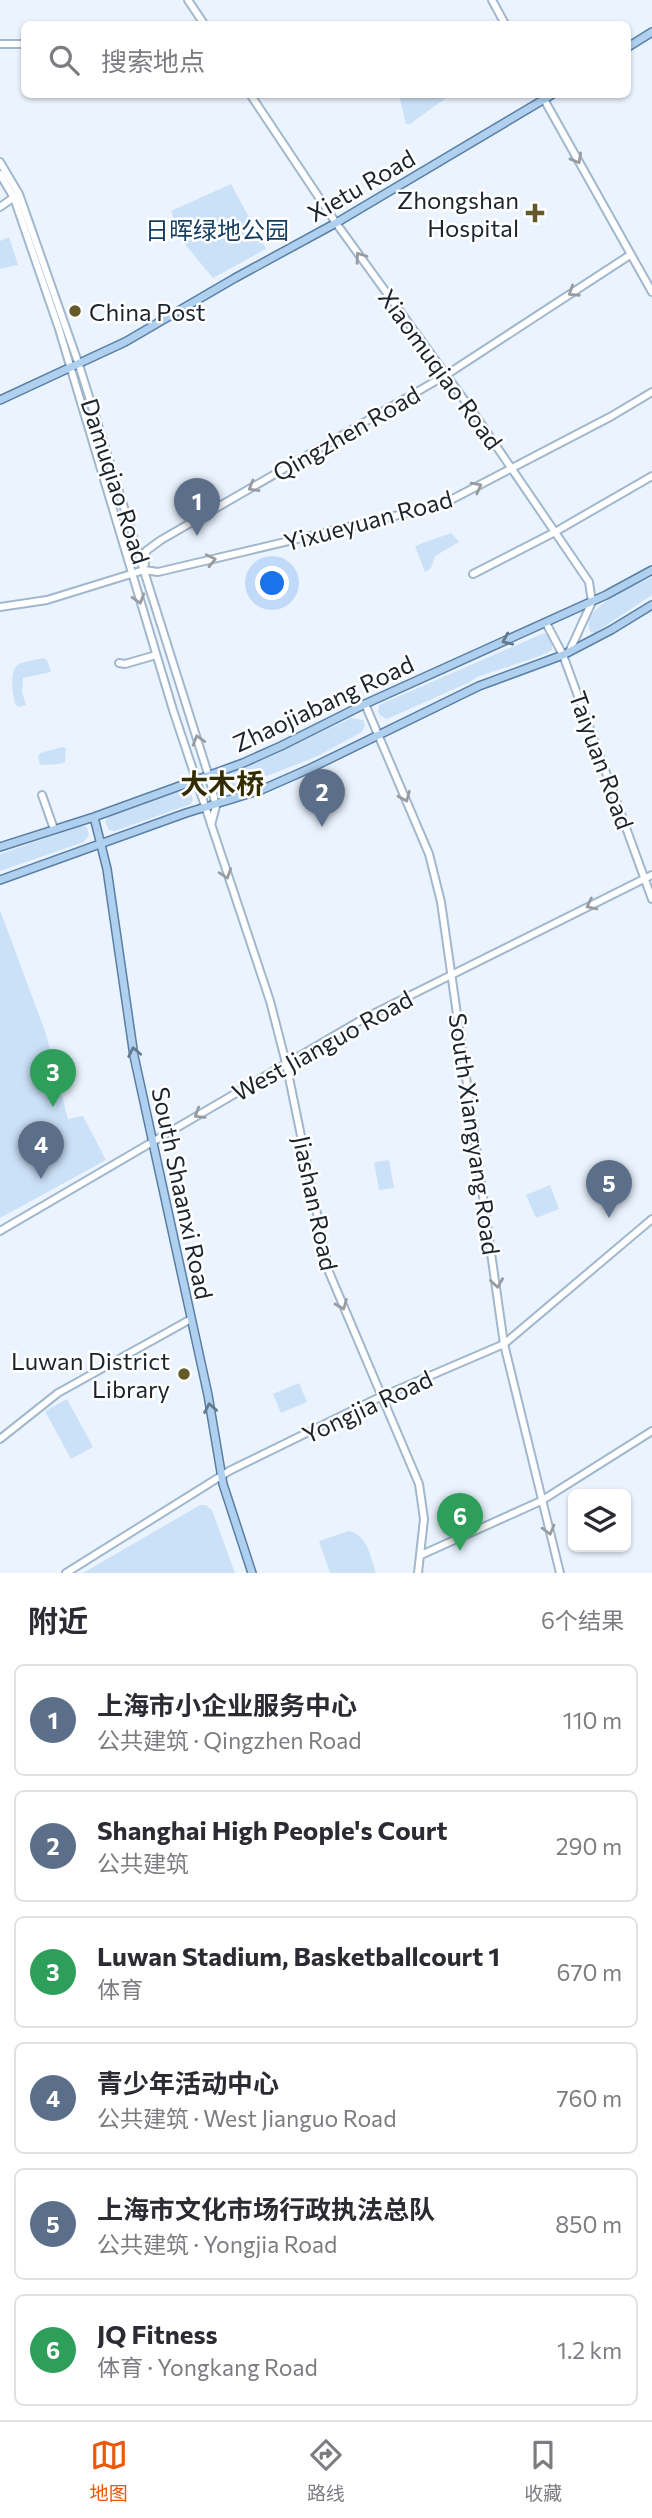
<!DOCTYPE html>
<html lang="zh">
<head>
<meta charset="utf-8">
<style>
  :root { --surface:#fff; --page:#f2f2f3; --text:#2b2b33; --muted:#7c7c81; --line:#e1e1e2; --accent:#ea580c }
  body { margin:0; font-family:Commissioner,"Noto Sans SC",sans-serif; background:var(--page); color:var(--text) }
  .controls { position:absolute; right:21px; bottom:21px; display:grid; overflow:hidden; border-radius:10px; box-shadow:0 2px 5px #0004 }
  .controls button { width:63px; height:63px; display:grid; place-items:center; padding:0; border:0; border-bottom:2px solid var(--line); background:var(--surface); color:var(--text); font:35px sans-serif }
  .you { position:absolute; left:273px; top:584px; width:24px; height:24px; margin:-18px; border:5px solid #fff; border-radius:50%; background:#1a73e8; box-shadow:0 0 0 10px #1a73e833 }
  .badge { display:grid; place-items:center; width:46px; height:46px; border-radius:50%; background:var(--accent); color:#fff; font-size:23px; font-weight:700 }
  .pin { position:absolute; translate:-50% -58px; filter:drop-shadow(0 2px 4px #0008) }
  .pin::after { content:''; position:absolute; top:37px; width:24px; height:21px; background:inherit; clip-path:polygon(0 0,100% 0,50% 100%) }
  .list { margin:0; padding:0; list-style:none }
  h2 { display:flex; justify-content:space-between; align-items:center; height:91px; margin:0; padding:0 28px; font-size:30px }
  h2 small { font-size:23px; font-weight:400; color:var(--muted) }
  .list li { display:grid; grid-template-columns:46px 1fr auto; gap:21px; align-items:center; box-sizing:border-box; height:112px; margin:0 14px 14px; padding:0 14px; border:2px solid var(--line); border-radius:10px }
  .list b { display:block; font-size:26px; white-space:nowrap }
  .list p { margin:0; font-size:23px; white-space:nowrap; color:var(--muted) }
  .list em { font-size:23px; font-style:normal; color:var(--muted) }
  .icon { flex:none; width:38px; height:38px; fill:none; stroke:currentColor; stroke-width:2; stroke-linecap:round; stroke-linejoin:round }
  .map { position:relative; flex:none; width:652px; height:1573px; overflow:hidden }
  .search { position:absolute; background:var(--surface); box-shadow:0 2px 5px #0004; left:21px; right:21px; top:21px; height:77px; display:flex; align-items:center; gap:18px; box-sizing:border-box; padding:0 24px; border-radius:10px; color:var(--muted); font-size:26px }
  .sheet { height:847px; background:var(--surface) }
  nav { display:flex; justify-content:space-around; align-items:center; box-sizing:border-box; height:98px; border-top:2px solid var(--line); background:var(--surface); font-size:19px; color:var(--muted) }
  nav a { display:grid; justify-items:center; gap:4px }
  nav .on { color:var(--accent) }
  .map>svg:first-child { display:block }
  .green { fill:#cbe1f8 }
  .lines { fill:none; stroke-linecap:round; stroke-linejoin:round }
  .minor-casing { stroke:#a1b7ce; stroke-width:10 }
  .major-casing { stroke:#597fa4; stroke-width:10 }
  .minor { stroke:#fff; stroke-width:6 }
  .major { stroke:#b0d0ef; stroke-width:7 }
  .oneway { stroke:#989ca0 }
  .oneway2 { stroke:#667a8e }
  .poi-dot { fill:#645a27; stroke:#fff; stroke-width:2.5 }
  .labels { text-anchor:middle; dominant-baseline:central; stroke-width:5; stroke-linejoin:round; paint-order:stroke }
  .street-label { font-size:24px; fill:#1b232c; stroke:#fff }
  .poi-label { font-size:24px; fill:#1b232c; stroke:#fff; text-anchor:end }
  .park-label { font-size:24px; fill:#163e61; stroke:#fff }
  .quarter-label { font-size:28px; font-weight:bold; fill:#342c01; stroke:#fff }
</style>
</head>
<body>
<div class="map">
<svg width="652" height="1573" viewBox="0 0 652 1573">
  <rect width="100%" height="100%" fill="#ebf4fe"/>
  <path class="green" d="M 450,95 L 410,124 L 406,124 L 399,95 Z
    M 231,184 L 266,249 L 213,278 L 183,242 L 171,211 Z
    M 9,237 L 18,265 L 0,269 L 0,241 Z
    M 451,533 L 459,542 L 435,556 L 431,568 L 425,572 L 415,546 Z
    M 652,577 L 652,595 L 596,632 L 591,633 C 576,608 635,586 652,577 Z
    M 544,633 C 550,637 553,642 552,650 L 540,656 L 477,677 L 470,682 L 387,719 L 381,716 L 378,712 L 379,705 Z
    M 43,658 L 47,660 L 51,672 L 23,678 L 22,692 L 26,705 L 19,707 L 15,704 C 13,694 8,671 19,664 C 26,661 36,660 43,658 Z
    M 351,718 L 363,720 L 365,725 L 362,732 L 318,756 L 221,794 L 217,791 L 215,778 L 276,754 Z
    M 62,747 L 66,748 L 65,762 L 59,764 L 40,765 L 38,757 L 40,753 Z
    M 186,789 L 190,790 L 193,800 L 191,804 L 115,831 L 109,830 L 105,822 L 108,817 Z
    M 81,826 L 87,827 L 89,835 L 84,842 L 0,871 L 0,854 Z
    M 0,910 L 46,1034 L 68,1119 L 83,1116 L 106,1160 L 0,1218 Z
    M 389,1160 L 394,1188 L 379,1190 L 374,1162 Z
    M 550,1185 L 559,1209 L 536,1218 L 526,1195 Z
    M 299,1383 L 307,1402 L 281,1413 L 273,1394 Z
    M 67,1399 L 93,1447 L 71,1459 L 45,1411 Z
    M 200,1505 L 206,1505 L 212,1510 L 235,1573 L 83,1573 Z
    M 349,1531 C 368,1536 370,1556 376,1573 L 330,1573 L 319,1541 Z"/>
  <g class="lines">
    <g class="minor-casing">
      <path id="minor" d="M 188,0 L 204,24
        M 492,0 L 505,24
        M 0,44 L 24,44
        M 250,94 L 336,223 L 473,412 L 589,582 L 592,602 L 569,652
        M 541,94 L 652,292
        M 0,162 L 19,194 L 79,365 L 209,777 L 216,806 L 211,825
        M 0,174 L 14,198 L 59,329 L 173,710 L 270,1001 L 286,1063 L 329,1272 L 419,1484 L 424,1519 L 418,1573
        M 0,207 L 17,195
        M 145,564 L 146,551 L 161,540 L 446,375 L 630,255
        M 473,574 L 555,532 L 652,476
        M 0,607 L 47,600 L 144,570 L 158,572 L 441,505 L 610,417 L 652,392
        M 546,623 L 563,655 L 652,899
        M 119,663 L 125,664 L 156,655
        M 365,704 L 429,854 L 441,902 L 504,1344 L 560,1573
        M 42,795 L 54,829
        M 0,1231 L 363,1019 L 652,875
        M 0,1439 L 58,1393 L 191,1319
        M 421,1555 L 541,1501 L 652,1431
        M 66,1573 L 229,1471 L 376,1399 L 504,1344 L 652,1219"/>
    </g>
    <g class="major-casing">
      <path id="major" d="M 628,47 L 652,32
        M 0,400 L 125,342 L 235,278 L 336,223 L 553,94
        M 94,817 L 107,869 L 134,1056 L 208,1395 L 223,1484 L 252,1573
        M 0,847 L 94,817 L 243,763 L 281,746 L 365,704 L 606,595 L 652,570
        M 0,880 L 186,813 L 261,790 L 311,768 L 479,686 L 563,655 L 611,630 L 652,605"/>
    </g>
    <use href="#minor" class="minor"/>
    <use href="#major" class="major"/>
  </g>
  <defs><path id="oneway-chevron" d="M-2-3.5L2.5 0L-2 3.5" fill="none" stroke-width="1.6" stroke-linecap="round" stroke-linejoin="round" transform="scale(1.75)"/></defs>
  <g class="oneway">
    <use href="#oneway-chevron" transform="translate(577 159) rotate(61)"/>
    <use href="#oneway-chevron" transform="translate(360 257) rotate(-126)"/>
    <use href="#oneway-chevron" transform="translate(573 292) rotate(147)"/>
    <use href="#oneway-chevron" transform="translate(253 487) rotate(150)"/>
    <use href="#oneway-chevron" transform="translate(477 487) rotate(-28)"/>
    <use href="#oneway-chevron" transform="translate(211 560) rotate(-13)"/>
    <use href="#oneway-chevron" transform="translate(139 599) rotate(73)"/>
    <use href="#oneway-chevron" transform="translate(198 740) rotate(-107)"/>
    <use href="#oneway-chevron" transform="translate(405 797) rotate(67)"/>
    <use href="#oneway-chevron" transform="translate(226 874) rotate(71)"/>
    <use href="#oneway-chevron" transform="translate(591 905) rotate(154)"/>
    <use href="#oneway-chevron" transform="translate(199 1114) rotate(148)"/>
    <use href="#oneway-chevron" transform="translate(497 1283) rotate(82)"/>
    <use href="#oneway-chevron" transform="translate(342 1305) rotate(68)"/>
    <use href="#oneway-chevron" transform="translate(549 1530) rotate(75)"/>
  </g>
  <g class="oneway2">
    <use href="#oneway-chevron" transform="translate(507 640) rotate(156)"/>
    <use href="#oneway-chevron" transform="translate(134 1052) rotate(-101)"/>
    <use href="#oneway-chevron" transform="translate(210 1408) rotate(-100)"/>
  </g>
  <g class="poi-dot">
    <path d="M531.5 202.5h7v7h7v7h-7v7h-7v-7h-7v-7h7z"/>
    <circle cx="75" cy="311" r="7"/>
    <circle cx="184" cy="1374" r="7"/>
  </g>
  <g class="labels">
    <g class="street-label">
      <text transform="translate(361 185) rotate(-30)">Xietu Road</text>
      <text transform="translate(441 369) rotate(54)">Xiaomuqiao Road</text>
      <text transform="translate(346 433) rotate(-30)">Qingzhen Road</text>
      <text transform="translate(116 481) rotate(72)">Damuqiao Road</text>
      <text transform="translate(368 520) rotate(-15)">Yixueyuan Road</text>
      <text transform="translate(323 703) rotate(-25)">Zhaojiabang Road</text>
      <text transform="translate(602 760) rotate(70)">Taiyuan Road</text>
      <text transform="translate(322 1045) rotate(-29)">West Jianguo Road</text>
      <text transform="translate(475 1134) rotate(82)">South Xiangyang Road</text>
      <text transform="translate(183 1193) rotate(78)">South Shaanxi Road</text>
      <text transform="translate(316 1203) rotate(78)">Jiashan Road</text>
      <text transform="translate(367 1406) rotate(-25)">Yongjia Road</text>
    </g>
    <g class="poi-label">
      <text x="519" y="199">Zhongshan<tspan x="519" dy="28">Hospital</tspan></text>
      <text x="89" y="311" text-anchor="start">China Post</text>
      <text x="170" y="1360">Luwan District<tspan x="170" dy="28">Library</tspan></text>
    </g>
    <g class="park-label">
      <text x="217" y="229">日晖绿地公园</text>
    </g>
    <g class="quarter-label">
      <text x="222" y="783">大木桥</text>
    </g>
  </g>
</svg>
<div class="controls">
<button><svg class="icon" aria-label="layers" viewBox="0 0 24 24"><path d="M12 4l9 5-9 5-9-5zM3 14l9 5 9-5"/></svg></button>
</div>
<div class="you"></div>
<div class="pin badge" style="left:197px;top:536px;background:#5c6f8a">1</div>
<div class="pin badge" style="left:322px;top:827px;background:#5c6f8a">2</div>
<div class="pin badge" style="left:53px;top:1107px;background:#2e9e5b">3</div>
<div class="pin badge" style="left:41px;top:1179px;background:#5c6f8a">4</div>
<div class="pin badge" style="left:609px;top:1218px;background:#5c6f8a">5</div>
<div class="pin badge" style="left:460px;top:1551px;background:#2e9e5b">6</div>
<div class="search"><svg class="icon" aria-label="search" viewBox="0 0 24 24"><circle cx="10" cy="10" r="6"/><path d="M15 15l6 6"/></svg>搜索地点</div>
</div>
<section class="sheet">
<h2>附近<small>6个结果</small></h2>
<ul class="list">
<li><span class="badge" style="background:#5c6f8a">1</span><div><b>上海市小企业服务中心</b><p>公共建筑 · Qingzhen Road</p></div><em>110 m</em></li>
<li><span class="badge" style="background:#5c6f8a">2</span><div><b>Shanghai High People's Court</b><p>公共建筑</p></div><em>290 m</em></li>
<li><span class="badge" style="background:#2e9e5b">3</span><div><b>Luwan Stadium, Basketballcourt 1</b><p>体育</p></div><em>670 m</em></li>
<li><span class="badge" style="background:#5c6f8a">4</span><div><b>青少年活动中心</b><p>公共建筑 · West Jianguo Road</p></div><em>760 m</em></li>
<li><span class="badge" style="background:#5c6f8a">5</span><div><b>上海市文化市场行政执法总队</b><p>公共建筑 · Yongjia Road</p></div><em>850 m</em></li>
<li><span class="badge" style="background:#2e9e5b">6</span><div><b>JQ Fitness</b><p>体育 · Yongkang Road</p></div><em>1.2 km</em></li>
</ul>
</section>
<nav>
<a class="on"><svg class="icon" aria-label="map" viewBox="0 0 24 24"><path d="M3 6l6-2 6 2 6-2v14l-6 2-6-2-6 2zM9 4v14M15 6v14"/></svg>地图</a>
<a><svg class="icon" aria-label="directions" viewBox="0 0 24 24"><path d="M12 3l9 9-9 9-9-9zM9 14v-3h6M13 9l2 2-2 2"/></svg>路线</a>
<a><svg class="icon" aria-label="saved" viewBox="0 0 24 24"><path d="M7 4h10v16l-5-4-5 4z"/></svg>收藏</a>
</nav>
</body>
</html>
